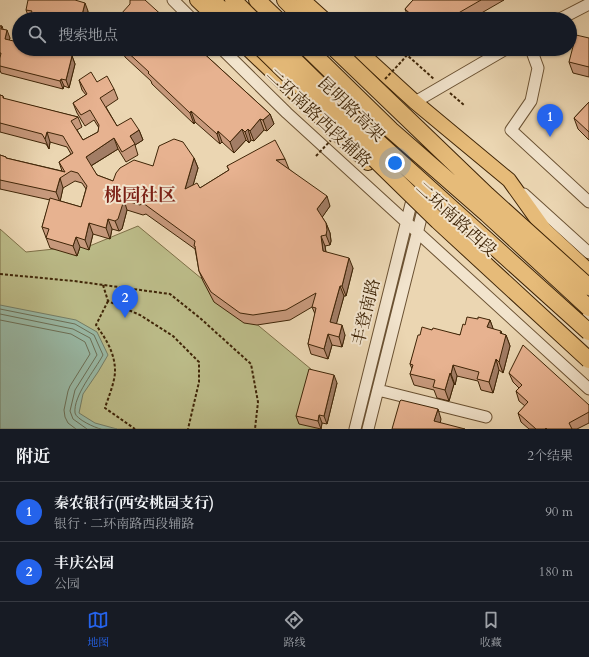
<!DOCTYPE html>
<html lang="zh">
<head>
<meta charset="utf-8">
<style>
  :root { --surface:#171b24; --page:#242831; --text:#f1f3f6; --muted:#9ea1a6; --line:#363941; --accent:#2563eb }
  body { margin:0; font-family:Cardo,"Noto Serif SC",serif; background:var(--page); color:var(--text) }
  .you { position:absolute; left:395px; top:163px; width:14px; height:14px; margin:-10px; border:3px solid #fff; border-radius:50%; background:#1a73e8; box-shadow:0 0 0 6px #1a73e833 }
  .badge { display:grid; place-items:center; width:26px; height:26px; border-radius:50%; background:var(--accent); color:#fff; font-size:13px; font-weight:700 }
  .pin { position:absolute; translate:-50% -33px; filter:drop-shadow(0 1px 2px #0008) }
  .pin::after { content:''; position:absolute; top:21px; width:14px; height:12px; background:inherit; clip-path:polygon(0 0,100% 0,50% 100%) }
  .list { margin:0; padding:0; list-style:none }
  h2 { display:flex; justify-content:space-between; align-items:center; height:52px; margin:0; padding:0 16px; font-size:17px }
  h2 small { font-size:13px; font-weight:400; color:var(--muted) }
  .list li { display:grid; grid-template-columns:26px 1fr auto; gap:12px; align-items:center; box-sizing:border-box; height:60px; padding:0 16px; border-top:1px solid var(--line) }
  .list b { display:block; font-size:15px; white-space:nowrap }
  .list p { margin:0; font-size:13px; white-space:nowrap; color:var(--muted) }
  .list em { font-size:13px; font-style:normal; color:var(--muted) }
  .icon { flex:none; width:22px; height:22px; fill:none; stroke:currentColor; stroke-width:2; stroke-linecap:round; stroke-linejoin:round }
  .map { position:relative; flex:none; width:589px; height:429px; overflow:hidden }
  .search { position:absolute; background:var(--surface); box-shadow:0 1px 3px #0004; left:12px; right:12px; top:12px; height:44px; display:flex; align-items:center; gap:10px; box-sizing:border-box; padding:0 14px; border-radius:22px; color:var(--muted); font-size:15px }
  .sheet { height:172px; background:var(--surface) }
  nav { display:flex; justify-content:space-around; align-items:center; box-sizing:border-box; height:56px; border-top:1px solid var(--line); background:var(--surface); font-size:11px; color:var(--muted) }
  nav a { display:grid; justify-items:center; gap:2px }
  nav .on { color:var(--accent) }
  .map>svg:first-child { display:block }
  .green { fill:#bcbc89; stroke:#7e7048 }
  .water { fill:#99baa7; stroke:#757e67 }
  .lines { fill:none; stroke-linecap:round; stroke-linejoin:round }
  .shore { stroke:#6c7057; stroke-width:1 }
  .minor-casing { stroke:#6a5132; stroke-width:13 }
  .major-casing { stroke:#3f2507; stroke-width:16 }
  .highway-casing { stroke:#3f2507; stroke-width:18 }
  .path { stroke:#3f2507; stroke-width:2; stroke-dasharray:3 2; stroke-linecap:butt }
  .minor { stroke:#f2e4cd; stroke-width:11 }
  .major { stroke:#e6bb79; stroke-width:14 }
  .highway { stroke:#e6bb79; stroke-width:16 }
  .highway-bridge-casing { stroke:#3f2507; stroke-width:18; stroke-linecap:butt }
  .path-bridge { stroke:#3f2507; stroke-width:2; stroke-dasharray:3 2; stroke-linecap:butt }
  .highway-bridge { stroke:#e6bb79; stroke-width:16 }
  .wall { fill:#c7997c; stroke:#3f2507; fill-rule:evenodd }
  .shaded-wall { fill:#a27d65; stroke:#3f2507 }
  .building { fill:#e7b290; stroke:#3f2507 }
  .labels { text-anchor:middle; dominant-baseline:central; stroke-width:4; stroke-linejoin:round; paint-order:stroke }
  .street-label { font-size:17px; fill:#3f2507; stroke:#f2e4cd }
  .neighbourhood-label { font-size:18px; font-weight:bold; fill:#7a1f14; stroke:#f2e4cd }
</style>
</head>
<body>
<div class="map">
<svg width="589" height="429" viewBox="0 0 589 429">
  <rect width="100%" height="100%" fill="#ebd6b2"/>
  <filter id="stains"><feTurbulence type="fractalNoise" baseFrequency=".005" numOctaves="4"/><feColorMatrix values="0 0 0 0 .2 0 0 0 0 .09 0 0 0 0 .02 0 0 0 .5 -.17"/></filter>
  <radialGradient id="worn" r=".72"><stop offset=".6" stop-color="#630" stop-opacity="0"/><stop offset="1" stop-color="#630" stop-opacity=".3"/></radialGradient>
  <path class="green" d="M 138,226 L 329,384 L 320,429 L 0,429 L 0,229 L 26,252 L 92,245 Z"/>
  <path class="water" d="M 0,305 L 76,320 L 97,332 L 108,355 L 98,372 L 83,394 L 79,413 L 95,423 L 117,429 L 0,429 Z"/>
  <g class="lines">
    <path class="shore" d="M 0,309 L 75,324 L 94,335 L 103,355 C 95,370 73,396 75,413 C 76,419 95,428 101,429
      M 0,314 L 73,329 L 90,338 L 97,355 L 75,390 L 70,411 L 73,419 L 87,429
      M 0,320 L 71,334 L 85,342 L 90,354 L 70,386 L 68,391 L 64,410 L 65,417 L 68,423 L 76,429"/>
    <g class="minor-casing">
      <path id="minor" d="M 173,0 L 192,19
        M 560,19 L 589,4
        M 222,49 L 287,113 L 589,389
        M 531,49 L 538,68 L 531,101 L 511,130 L 589,202
        M 415,102 L 506,49
        M 524,194 L 589,253
        M 378,390 L 486,417
        M 355,429 L 411,204
        M 368,429 L 422,214"/>
    </g>
    <g class="major-casing">
      <path id="major" d="M 197,0 L 217,19
        M 303,0 L 324,19
        M 248,49 L 368,163
        M 357,49 L 415,102 L 509,180 L 544,229 L 589,271"/>
    </g>
    <g class="highway-casing">
      <path id="highway" d="M 212,0 L 231,19
        M 233,0 L 252,19
        M 257,0 L 277,19
        M 285,0 L 304,19"/>
    </g>
    <path class="path" d="M 402,61 L 407,55 L 434,79
      M 450,93 L 464,105
      M 0,274 L 74,281 L 170,294 L 200,318 L 251,364 L 258,402 L 255,429
      M 103,285 L 108,301 L 140,315 L 173,336 L 199,362 L 199,382 L 188,429
      M 108,301 L 96,325 C 106,339 115,353 115,371 C 115,382 108,398 105,408 L 135,429"/>
    <use href="#minor" class="minor"/>
    <use href="#major" class="major"/>
    <use href="#highway" class="highway"/>
    <g class="highway-bridge-casing">
      <path id="highway-bridge" d="M 262,49 L 438,221 L 589,360
        M 283,49 L 378,142 L 589,332
        M 308,49 L 391,130 L 487,214 L 589,308
        M 335,49 L 487,195 L 589,287"/>
    </g>
    <path class="path-bridge" d="M 385,79 L 402,61
      M 316,156 L 333,138"/>
    <use href="#highway-bridge" class="highway-bridge"/>
  </g>
  <path class="wall" d="M 413,0 L 504,0 L 471,19 L 409,19 L 405,9 Z
    M 26,10 L 88,11 L 86,19 L 32,19 L 29,18 Z
    M 121,14 L 166,19 L 123,19 Z
    M 0,26 L 2,26 L 3,29 L 10,38 L 9,40 L 19,45 L 58,55 L 72,56 L 75,64 L 69,88 L 64,86 L 63,89 L 1,73 L 0,70 Z
    M 589,38 L 589,77 L 573,73 L 569,62 Z
    M 120,49 L 199,49 L 270,114 L 274,124 L 267,131 L 264,130 L 254,141 L 251,140 L 249,143 L 246,140 L 234,153 L 222,142 L 220,144 L 195,122 L 194,124 L 152,84 L 151,81 L 125,57 L 123,51 Z
    M 79,80 L 97,82 L 114,89 L 118,99 L 106,107 L 117,126 L 139,130 L 143,140 L 135,145 L 138,155 L 126,162 L 118,149 L 91,166 L 97,175 L 113,181 L 153,166 L 194,158 L 198,168 L 193,185 L 200,188 L 229,170 L 227,166 L 285,159 L 289,169 L 330,206 L 322,217 L 326,223 L 330,233 L 331,241 L 330,245 L 325,246 L 326,252 L 353,268 L 346,296 L 344,296 L 336,324 L 345,335 L 342,347 L 332,345 L 328,359 L 311,354 L 308,344 L 315,314 L 312,307 L 290,320 L 257,325 L 244,323 L 214,302 L 203,281 L 199,271 L 196,254 L 195,249 L 146,214 L 143,215 L 127,210 L 122,229 L 119,231 L 112,229 L 110,239 L 93,234 L 89,250 L 80,247 L 77,256 L 50,248 L 42,227 L 50,200 L 0,189 L 0,155 L 6,157 L 6,158 L 62,171 L 59,162 L 71,154 L 67,147 L 50,142 L 49,149 L 46,144 L 0,132 L 0,95 L 3,96 L 4,99 L 78,117 L 82,127 L 77,130 L 83,140 L 98,132 L 99,128 L 94,120 L 85,126 L 77,113 L 73,103 L 86,95 L 82,90 ZM 75,181 L 82,183 L 86,189 L 81,207 L 60,201 L 63,188 Z
    M 589,102 L 589,140 L 578,129 L 574,118 Z
    M 490,320 L 493,329 L 502,334 L 506,335 L 510,346 L 503,373 L 499,370 L 493,393 L 481,390 L 478,381 L 457,376 L 455,385 L 454,384 L 449,401 L 437,398 L 434,390 L 414,385 L 410,374 L 412,369 L 410,364 L 420,335 L 432,330 L 460,335 L 465,325 Z
    M 509,373 L 589,405 L 589,423 L 577,429 L 529,429 L 521,422 L 518,413 L 525,406 L 519,401 L 516,391 L 519,388 L 513,382 Z
    M 337,383 L 327,424 L 322,423 L 321,429 L 299,424 L 296,416 Z"/>
  <path class="shaded-wall" d="M 85,3 L 88,11 L 86,19 L 81,19 Z
    M 7,30 L 10,38 L 7,47 L 5,39 Z
    M 72,56 L 75,64 L 69,88 L 66,80 Z
    M 61,79 L 64,86 L 63,89 L 60,81 Z
    M 191,111 L 195,122 L 194,124 L 190,113 Z
    M 270,114 L 274,124 L 267,131 L 263,120 Z
    M 260,119 L 264,130 L 254,141 L 250,131 Z
    M 242,129 L 246,140 L 234,153 L 230,142 Z
    M 248,129 L 251,140 L 249,143 L 245,132 Z
    M 139,130 L 143,140 L 135,145 L 130,136 Z
    M 218,131 L 222,142 L 220,144 L 217,134 Z
    M 47,132 L 50,142 L 49,149 L 45,139 Z
    M 114,138 L 118,149 L 89,167 L 86,157 Z
    M 194,158 L 198,168 L 189,199 L 185,189 Z
    M 60,178 L 63,188 L 60,202 L 56,192 Z
    M 327,196 L 330,206 L 321,219 L 317,209 Z
    M 124,200 L 127,210 L 122,229 L 119,231 L 115,221 Z
    M 108,219 L 112,229 L 110,239 L 106,228 Z
    M 89,223 L 93,234 L 89,250 L 85,240 Z
    M 326,223 L 330,233 L 331,241 L 330,245 L 326,235 Z
    M 321,236 L 325,246 L 327,261 L 323,251 Z
    M 76,237 L 80,247 L 77,256 L 73,246 Z
    M 349,258 L 353,268 L 346,296 L 342,286 Z
    M 340,286 L 344,296 L 334,333 L 330,322 Z
    M 490,320 L 494,331 L 487,327 Z
    M 342,325 L 345,335 L 342,347 L 339,337 Z
    M 501,331 L 504,340 L 506,335 L 510,346 L 503,373 L 499,362 Z
    M 328,334 L 332,345 L 328,359 L 324,349 Z
    M 496,359 L 499,370 L 493,393 L 489,382 Z
    M 453,365 L 457,376 L 455,385 L 451,374 Z
    M 450,373 L 454,384 L 449,401 L 445,390 Z
    M 334,375 L 337,383 L 327,424 L 324,416 Z
    M 438,409 L 441,419 L 439,429 L 434,421 Z
    M 319,415 L 322,423 L 321,429 L 318,421 Z"/>
  <path class="building" d="M 28,0 L 75,0 L 85,3 L 81,19 L 57,19 L 31,13 L 32,11 L 26,10 Z
    M 130,0 L 145,0 L 166,19 L 124,19 L 125,18 L 121,14 L 130,4 Z
    M 413,0 L 481,0 L 448,19 L 416,19 L 405,9 Z
    M 0,26 L 2,26 L 1,29 L 7,30 L 5,39 L 18,42 L 17,44 L 19,45 L 19,49 L 36,49 L 58,55 L 59,52 L 72,56 L 66,80 L 61,79 L 60,81 L 0,66 L 0,58 L 1,53 L 0,53 Z
    M 576,35 L 589,38 L 589,67 L 569,62 Z
    M 124,49 L 199,49 L 270,114 L 263,120 L 260,119 L 250,131 L 248,129 L 245,132 L 242,129 L 230,142 L 218,131 L 217,134 L 191,111 L 190,113 L 148,73 L 149,72 Z
    M 91,72 L 97,82 L 107,76 L 114,89 L 100,98 L 117,126 L 131,118 L 139,130 L 130,136 L 135,144 L 122,152 L 114,138 L 86,157 L 97,175 L 113,181 L 116,173 L 120,168 L 134,160 L 153,166 L 159,146 L 174,139 L 183,142 L 194,158 L 185,189 L 197,183 L 200,188 L 229,170 L 227,166 L 275,140 L 285,159 L 276,160 L 327,196 L 317,209 L 326,223 L 327,230 L 326,235 L 321,236 L 323,251 L 349,258 L 342,286 L 340,286 L 330,322 L 342,325 L 339,337 L 328,334 L 324,349 L 308,344 L 316,308 L 312,307 L 316,293 L 286,310 L 253,315 L 240,313 L 211,292 L 199,271 L 195,246 L 194,246 L 195,241 L 143,203 L 140,205 L 124,200 L 118,219 L 115,221 L 108,219 L 106,228 L 89,223 L 85,240 L 76,237 L 73,246 L 46,238 L 49,229 L 42,227 L 50,198 L 81,207 L 87,186 L 78,173 L 71,171 L 60,178 L 56,192 L 0,180 L 0,155 L 6,157 L 6,158 L 65,172 L 59,162 L 73,153 L 63,136 L 47,132 L 45,139 L 42,134 L 0,123 L 0,95 L 3,96 L 3,98 L 78,117 L 71,121 L 83,140 L 98,132 L 99,125 L 90,110 L 81,115 L 73,103 L 87,94 L 79,80 Z
    M 589,102 L 589,132 L 574,118 Z
    M 467,317 L 478,319 L 478,317 L 490,320 L 487,327 L 501,331 L 500,333 L 506,335 L 499,362 L 496,359 L 489,382 L 477,379 L 479,372 L 453,365 L 451,374 L 450,373 L 445,390 L 433,387 L 435,380 L 410,374 L 413,365 L 410,364 L 418,335 L 420,335 L 422,327 L 432,330 L 433,328 L 460,335 L 463,324 L 465,325 Z
    M 523,345 L 589,405 L 589,412 L 569,423 L 572,429 L 547,429 L 546,428 L 545,429 L 536,429 L 518,413 L 528,402 L 516,391 L 522,385 L 509,373 Z
    M 309,369 L 334,375 L 324,416 L 319,415 L 318,421 L 296,416 Z
    M 401,400 L 438,409 L 434,421 L 465,429 L 392,429 L 400,401 Z"/>
  <g class="labels">
    <g class="street-label">
      <text transform="translate(351 109) rotate(44)">昆明路高架</text>
      <text transform="translate(319 118) rotate(43)">二环南路西段辅路</text>
      <text transform="translate(456 219) rotate(42)">二环南路西段</text>
      <text transform="translate(366 312) rotate(-76)">丰登南路</text>
    </g>
    <g class="neighbourhood-label">
      <text x="140" y="195">桃园社区</text>
    </g>
  </g>
  <rect width="100%" height="100%" filter="url(#stains)"/>
  <rect width="100%" height="100%" fill="url(#worn)"/>
</svg>
<div class="you"></div>
<div class="pin badge" style="left:550px;top:137px">1</div>
<div class="pin badge" style="left:125px;top:318px">2</div>
<div class="search"><svg class="icon" aria-label="search" viewBox="0 0 24 24"><circle cx="10" cy="10" r="6"/><path d="M15 15l6 6"/></svg>搜索地点</div>
</div>
<section class="sheet">
<h2>附近<small>2个结果</small></h2>
<ul class="list">
<li><span class="badge">1</span><div><b>秦农银行(西安桃园支行)</b><p>银行 · 二环南路西段辅路</p></div><em>90 m</em></li>
<li><span class="badge">2</span><div><b>丰庆公园</b><p>公园</p></div><em>180 m</em></li>
</ul>
</section>
<nav>
<a class="on"><svg class="icon" aria-label="map" viewBox="0 0 24 24"><path d="M3 6l6-2 6 2 6-2v14l-6 2-6-2-6 2zM9 4v14M15 6v14"/></svg>地图</a>
<a><svg class="icon" aria-label="directions" viewBox="0 0 24 24"><path d="M12 3l9 9-9 9-9-9zM9 14v-3h6M13 9l2 2-2 2"/></svg>路线</a>
<a><svg class="icon" aria-label="saved" viewBox="0 0 24 24"><path d="M7 4h10v16l-5-4-5 4z"/></svg>收藏</a>
</nav>
</body>
</html>
